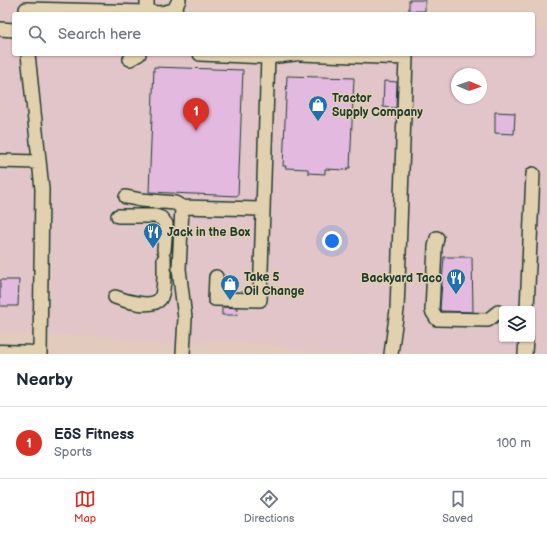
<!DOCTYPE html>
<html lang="en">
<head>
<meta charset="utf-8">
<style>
  :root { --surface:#fff; --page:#f2f2f3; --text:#1f2937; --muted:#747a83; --line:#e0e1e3; --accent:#d93025 }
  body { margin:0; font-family:"Balsamiq Sans",sans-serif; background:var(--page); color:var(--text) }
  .controls { position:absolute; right:12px; bottom:12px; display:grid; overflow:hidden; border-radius:4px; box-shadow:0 1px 3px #0004 }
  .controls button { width:36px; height:36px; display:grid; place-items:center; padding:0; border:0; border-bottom:1px solid var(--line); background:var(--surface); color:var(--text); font:20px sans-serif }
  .compass { position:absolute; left:451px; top:68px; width:36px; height:36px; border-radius:50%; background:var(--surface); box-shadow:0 1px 3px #0004; rotate:92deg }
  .you { position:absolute; left:332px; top:241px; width:14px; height:14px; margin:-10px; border:3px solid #fff; border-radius:50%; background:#1a73e8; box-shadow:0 0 0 6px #1a73e833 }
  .badge { display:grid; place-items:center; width:26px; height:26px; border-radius:50%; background:var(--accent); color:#fff; font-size:13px; font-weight:700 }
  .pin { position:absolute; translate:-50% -33px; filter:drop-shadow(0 1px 2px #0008) }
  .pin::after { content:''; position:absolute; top:21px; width:14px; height:12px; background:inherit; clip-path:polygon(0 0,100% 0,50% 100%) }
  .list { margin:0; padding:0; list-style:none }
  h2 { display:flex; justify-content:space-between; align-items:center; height:52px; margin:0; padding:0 16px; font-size:17px }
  h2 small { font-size:13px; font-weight:400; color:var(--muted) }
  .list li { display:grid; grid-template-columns:26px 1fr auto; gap:12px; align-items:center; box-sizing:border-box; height:72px; padding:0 16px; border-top:1px solid var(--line) }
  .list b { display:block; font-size:15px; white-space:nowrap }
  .list p { margin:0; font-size:13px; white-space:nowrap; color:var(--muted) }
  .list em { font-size:13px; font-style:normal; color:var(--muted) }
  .icon { flex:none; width:22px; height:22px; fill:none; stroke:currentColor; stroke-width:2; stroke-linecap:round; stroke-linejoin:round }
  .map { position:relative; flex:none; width:547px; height:354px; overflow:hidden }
  .search { position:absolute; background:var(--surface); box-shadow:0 1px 3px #0004; left:12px; right:12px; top:12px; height:44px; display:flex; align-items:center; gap:10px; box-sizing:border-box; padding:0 14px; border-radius:4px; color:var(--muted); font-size:15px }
  .sheet { height:124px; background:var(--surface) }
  nav { display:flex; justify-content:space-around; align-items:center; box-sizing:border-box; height:56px; border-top:1px solid var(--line); background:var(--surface); font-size:11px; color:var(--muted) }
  nav a { display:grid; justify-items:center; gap:2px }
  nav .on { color:var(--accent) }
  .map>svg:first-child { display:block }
  .built { fill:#e2c5c8; fill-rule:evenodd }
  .building { fill:#e3b9e0; stroke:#1f3d34 }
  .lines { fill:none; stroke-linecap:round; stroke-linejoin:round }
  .minor-casing { stroke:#1f3d34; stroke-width:16 }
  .major-casing { stroke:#1f3d34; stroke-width:19 }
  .minor { stroke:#e2d1ae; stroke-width:13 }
  .major { stroke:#e2d1ae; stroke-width:16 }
  .labels { text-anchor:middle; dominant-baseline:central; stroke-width:3; stroke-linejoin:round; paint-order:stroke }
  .poi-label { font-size:12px; font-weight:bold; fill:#1f3d34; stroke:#e2d1ae; text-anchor:start }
</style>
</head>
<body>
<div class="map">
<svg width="547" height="354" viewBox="0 0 547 354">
  <rect width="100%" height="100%" fill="#e2cabd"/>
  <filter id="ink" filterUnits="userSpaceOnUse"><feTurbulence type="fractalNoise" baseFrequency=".025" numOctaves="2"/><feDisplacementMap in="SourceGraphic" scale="8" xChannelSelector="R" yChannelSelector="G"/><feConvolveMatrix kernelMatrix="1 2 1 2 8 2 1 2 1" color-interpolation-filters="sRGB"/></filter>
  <g filter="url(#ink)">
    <path class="built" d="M 0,0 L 161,0 L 160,14 L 14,14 L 14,54 L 533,54 L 533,29 L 547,30 L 547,354 L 319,353 L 269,344 L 211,341 L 160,345 L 112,337 L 0,332 ZM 457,74 L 481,74 L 481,98 L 457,98 ZM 502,309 L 532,309 L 532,339 L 502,339 Z"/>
    <path class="building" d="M 409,0 L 425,0 L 425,11 L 409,11 Z
      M 154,67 L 243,70 L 238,196 L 149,192 Z
      M 287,76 L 354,78 L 350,168 L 347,168 L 347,170 L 325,169 L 325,174 L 308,173 L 308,169 L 285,168 L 286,166 L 283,166 Z
      M 384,81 L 397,82 L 396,108 L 383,107 Z
      M 495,112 L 515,113 L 514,134 L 495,133 Z
      M 444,257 L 472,257 L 473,312 L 441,311 L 440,309 Z
      M 0,280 L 19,280 L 18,306 L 0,306 Z
      M 222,307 L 238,308 L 237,315 L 222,315 Z"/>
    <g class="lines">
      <g class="minor-casing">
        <path id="minor" d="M 26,9 L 147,12 L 147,0
          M 147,12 L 160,13 L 174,10 L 179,0
          M 0,29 L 14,30
          M 28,54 L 42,189 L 40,354
          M 200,54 L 268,57
          M 300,54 L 406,58 L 397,310 L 391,354
          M 130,59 L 139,54
          M 0,161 L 39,162
          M 126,197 L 141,200 L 175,203 L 182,207
          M 118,216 L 155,216 L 161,218 L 166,224 L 164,250
          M 437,238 L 435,247 L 432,311 L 437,319 L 488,320 L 498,312
          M 216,277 L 215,299 L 260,300 L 263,209
          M 115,297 C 125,301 152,309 160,299 C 165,292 164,268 164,259
          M 527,309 L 533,174
          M 183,354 L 185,318 L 179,269 L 182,207 L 263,209 L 268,57 L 295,54
          M 525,354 L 526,339"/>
      </g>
      <g class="major-casing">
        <path id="major" d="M 0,353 L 36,354"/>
      </g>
      <use href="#minor" class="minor"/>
      <use href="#major" class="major"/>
    </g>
  </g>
  <defs>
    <g id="shop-pin" transform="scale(1)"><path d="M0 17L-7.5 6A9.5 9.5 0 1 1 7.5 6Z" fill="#1f6fb2" stroke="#e2d1ae"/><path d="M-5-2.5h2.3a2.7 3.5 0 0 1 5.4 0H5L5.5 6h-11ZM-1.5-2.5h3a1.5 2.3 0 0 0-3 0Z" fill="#fff"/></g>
    <g id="restaurant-pin" transform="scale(1)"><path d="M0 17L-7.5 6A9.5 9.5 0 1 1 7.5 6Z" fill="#1f6fb2" stroke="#e2d1ae"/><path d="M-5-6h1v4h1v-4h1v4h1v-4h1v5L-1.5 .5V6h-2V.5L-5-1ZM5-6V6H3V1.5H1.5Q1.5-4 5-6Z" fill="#fff"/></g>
  </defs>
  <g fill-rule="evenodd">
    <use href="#shop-pin" x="318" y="105"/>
    <use href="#restaurant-pin" x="153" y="232"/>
    <use href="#restaurant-pin" x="456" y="278"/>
    <use href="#shop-pin" x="230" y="284"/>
  </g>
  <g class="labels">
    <g class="poi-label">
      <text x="332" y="98">Tractor<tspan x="332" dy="14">Supply Company</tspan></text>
      <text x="167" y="232">Jack in the Box</text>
      <text x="244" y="277">Take 5<tspan x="244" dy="14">Oil Change</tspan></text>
      <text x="442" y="278" text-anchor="end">Backyard Taco</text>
    </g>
  </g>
</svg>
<div class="controls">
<button><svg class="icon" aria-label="layers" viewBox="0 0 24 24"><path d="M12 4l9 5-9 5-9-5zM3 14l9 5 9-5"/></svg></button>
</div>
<svg class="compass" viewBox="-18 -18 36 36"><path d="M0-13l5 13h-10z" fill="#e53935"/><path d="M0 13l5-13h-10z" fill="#747a83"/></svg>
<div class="you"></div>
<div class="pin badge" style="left:196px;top:131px">1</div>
<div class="search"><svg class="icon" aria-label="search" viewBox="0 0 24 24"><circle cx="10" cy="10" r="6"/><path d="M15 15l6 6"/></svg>Search here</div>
</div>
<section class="sheet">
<h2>Nearby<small></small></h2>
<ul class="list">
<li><span class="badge">1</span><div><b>EōS Fitness</b><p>Sports</p></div><em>100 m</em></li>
</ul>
</section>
<nav>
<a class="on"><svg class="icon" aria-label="map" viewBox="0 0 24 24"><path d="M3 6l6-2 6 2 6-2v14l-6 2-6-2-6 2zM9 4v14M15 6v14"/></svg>Map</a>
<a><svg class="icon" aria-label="directions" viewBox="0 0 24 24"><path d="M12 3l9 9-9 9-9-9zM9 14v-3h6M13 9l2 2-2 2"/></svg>Directions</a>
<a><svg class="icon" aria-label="saved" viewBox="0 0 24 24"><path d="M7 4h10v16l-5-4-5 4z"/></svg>Saved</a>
</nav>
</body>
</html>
